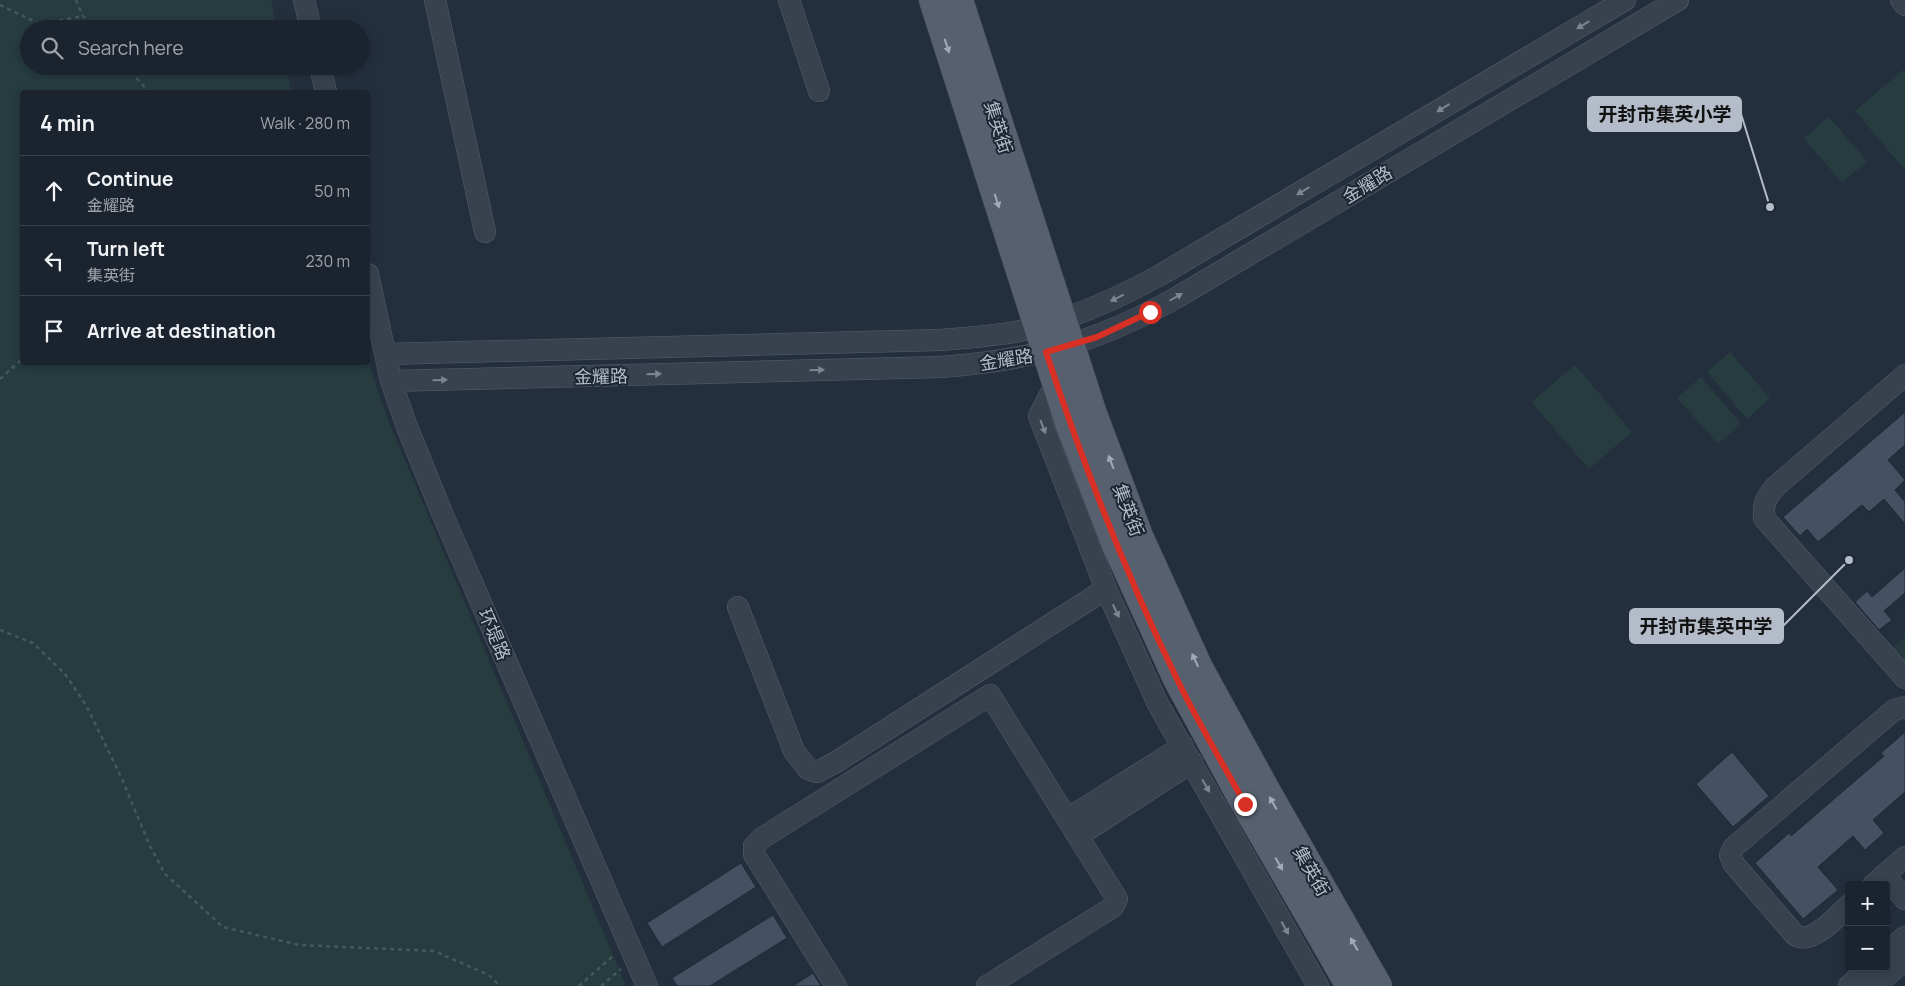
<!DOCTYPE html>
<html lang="en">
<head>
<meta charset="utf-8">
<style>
  :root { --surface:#1b232e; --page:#282f3a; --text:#f1f3f6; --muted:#a0a4aa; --line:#39404a }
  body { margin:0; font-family:Manrope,"Noto Sans SC",sans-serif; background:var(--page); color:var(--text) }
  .controls { position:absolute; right:15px; bottom:15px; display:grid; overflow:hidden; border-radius:5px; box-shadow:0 2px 8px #0003 }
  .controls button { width:45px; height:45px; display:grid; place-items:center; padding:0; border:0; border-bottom:1px solid var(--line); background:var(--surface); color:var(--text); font:25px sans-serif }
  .stop { position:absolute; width:15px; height:15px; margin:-11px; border:4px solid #d93025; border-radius:50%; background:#fff }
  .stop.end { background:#d93025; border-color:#fff; box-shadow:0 1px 5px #0008 }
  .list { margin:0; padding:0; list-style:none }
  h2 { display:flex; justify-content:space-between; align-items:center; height:65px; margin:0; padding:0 20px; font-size:21px }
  h2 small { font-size:16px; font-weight:400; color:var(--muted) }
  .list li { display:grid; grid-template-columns:32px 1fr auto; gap:15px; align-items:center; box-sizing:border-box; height:70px; padding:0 20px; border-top:1px solid var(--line) }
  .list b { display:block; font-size:19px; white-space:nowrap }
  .list p { margin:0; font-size:16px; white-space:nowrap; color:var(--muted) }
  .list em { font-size:16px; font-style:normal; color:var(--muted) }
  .icon { flex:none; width:28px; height:28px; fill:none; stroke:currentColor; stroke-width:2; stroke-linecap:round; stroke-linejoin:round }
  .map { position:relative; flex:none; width:1905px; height:986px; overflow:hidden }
  .search { position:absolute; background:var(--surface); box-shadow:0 2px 8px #0003; left:20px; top:20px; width:350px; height:55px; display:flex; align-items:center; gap:12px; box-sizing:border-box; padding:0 18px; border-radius:28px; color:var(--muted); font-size:19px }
  .panel { position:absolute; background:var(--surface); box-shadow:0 2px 8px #0003; left:20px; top:90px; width:350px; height:275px; border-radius:5px }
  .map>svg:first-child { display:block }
  .green { fill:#263c3f }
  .building { fill:#455162; stroke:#1f2835 }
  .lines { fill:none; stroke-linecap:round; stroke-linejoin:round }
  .minor-casing { stroke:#565f6c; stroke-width:22 }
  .major-casing { stroke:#414a57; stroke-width:29 }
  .path { stroke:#44595c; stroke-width:2.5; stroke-dasharray:4 4; stroke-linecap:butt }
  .minor { stroke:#38414e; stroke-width:21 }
  .major { stroke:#56606e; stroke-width:28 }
  .oneway { fill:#7c8592 }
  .oneway2 { fill:#a1aab7 }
  .route { stroke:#d93025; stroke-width:6 }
  .labels { text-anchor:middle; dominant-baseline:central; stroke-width:4; stroke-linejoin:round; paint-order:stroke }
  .street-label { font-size:18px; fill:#b4bcc9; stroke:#1d2633 }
  .leader { fill:none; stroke:#b4bcc9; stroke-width:2 }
  .callout-dot { fill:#b4bcc9; stroke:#1d2633; stroke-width:2 }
  .callout { fill:#b4bcc9; stroke:#b4bcc9; stroke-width:2 }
  .callout-label { font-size:19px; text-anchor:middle; font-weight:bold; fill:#111 }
</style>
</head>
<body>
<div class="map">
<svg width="1905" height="986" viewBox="0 0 1905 986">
  <rect width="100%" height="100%" fill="#242f3e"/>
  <path class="green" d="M 0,0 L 271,0 L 277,29 L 29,29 L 29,66 L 286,66 L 291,92 L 22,92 L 22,362 L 368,361 L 388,420 L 626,986 L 0,986 Z
    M 1903,70 L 1905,73 L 1905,170 L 1855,111 Z
    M 1829,117 L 1867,161 L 1842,183 L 1804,138 Z
    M 1730,352 L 1770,398 L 1747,419 L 1707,372 Z
    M 1575,365 L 1632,432 L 1589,469 L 1531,402 Z
    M 1701,377 L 1741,424 L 1718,444 L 1677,398 Z
    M 1905,637 L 1905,669 L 1889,651 Z"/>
  <path class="building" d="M 1905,412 L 1905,445 L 1888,460 L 1905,480 L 1895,490 L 1905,502 L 1905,524 L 1884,499 L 1869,512 L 1862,505 L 1818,542 L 1807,529 L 1800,536 L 1783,517 Z
    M 1905,568 L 1905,593 L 1884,611 L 1892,620 L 1879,630 L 1855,602 L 1867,591 L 1872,597 Z
    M 1905,732 L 1905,792 L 1873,820 L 1884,833 L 1865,850 L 1853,836 L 1818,867 L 1838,890 L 1803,919 L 1755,863 L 1789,833 L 1791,836 L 1884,756 L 1881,753 Z
    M 1732,752 L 1769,796 L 1733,827 L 1696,784 Z
    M 741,863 L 756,887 L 662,947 L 647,923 Z
    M 773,915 L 787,938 L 710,986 L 677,986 L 672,978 Z
    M 813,973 L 821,986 L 793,986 Z"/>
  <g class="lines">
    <g class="minor-casing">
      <path id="minor" d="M 304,0 L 311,29
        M 435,0 L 485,232
        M 789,0 L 819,91
        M 1901,0 L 1905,5
        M 320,66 L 326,92
        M 368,274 L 391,381 L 407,427 L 442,513 L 647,986
        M 385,354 L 940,340 C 967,338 994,336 1020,331 C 1071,320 1117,299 1162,274 L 1625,0
        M 1905,375 L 1775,487 C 1766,498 1763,503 1764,518 L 1905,678
        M 391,381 L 941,367 C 1033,360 1095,343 1176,298 L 1678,0
        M 1056,383 L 1039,416 L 1106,589 L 1158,704 L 1318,986
        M 738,607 L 794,751 L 808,769 L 817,772 L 836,762 L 1106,589
        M 1067,819 L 1183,746
        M 1078,836 L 1192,762
        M 1884,875 L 1905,899
        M 1873,885 L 1905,857
        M 1849,905 C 1836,917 1812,946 1795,935 L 1733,863 L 1730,855 L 1734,847 L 1894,710 L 1905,707
        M 1886,953 L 1905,937
        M 836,986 L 754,854 L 754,846 L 762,838 L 990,695 L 1117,899 L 1113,907 L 987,986
        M 1849,986 L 1870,967
        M 1875,986 L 1905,960"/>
    </g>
    <g class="major-casing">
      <path id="major" d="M 933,0 L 1069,423 L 1116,545 L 1177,679 L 1245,804 L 1350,986
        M 959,0 L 1093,414 L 1139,536 L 1199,668 L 1267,792 L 1378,986"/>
    </g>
    <path class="path" d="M 76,0 L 83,16 L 94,29
      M 0,5 L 40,24 L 83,16
      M 126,66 L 149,92
      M 0,379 L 22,359
      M 0,630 L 33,643 L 65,674 L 86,705 L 122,779 L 150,846 L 165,874 L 223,927 L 299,945 L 434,951 L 489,975 L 500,986
      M 579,986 L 614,955
      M 601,986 L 621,969"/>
    <use href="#minor" class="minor"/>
    <use href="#major" class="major"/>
  </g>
  <defs><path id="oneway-solid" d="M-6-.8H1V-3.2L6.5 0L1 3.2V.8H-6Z" transform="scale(1.25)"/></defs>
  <g class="oneway">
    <use href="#oneway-solid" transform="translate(1583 25) rotate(149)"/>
    <use href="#oneway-solid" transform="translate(1443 108) rotate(149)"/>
    <use href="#oneway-solid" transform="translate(1303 191) rotate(149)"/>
    <use href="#oneway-solid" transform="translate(1176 297) rotate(-30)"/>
    <use href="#oneway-solid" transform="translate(1117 298) rotate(154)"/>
    <use href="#oneway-solid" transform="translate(817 370) rotate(-1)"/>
    <use href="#oneway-solid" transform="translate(654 374) rotate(-1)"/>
    <use href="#oneway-solid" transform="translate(440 380) rotate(-1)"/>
    <use href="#oneway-solid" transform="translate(1043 427) rotate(69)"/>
    <use href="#oneway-solid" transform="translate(1116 611) rotate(65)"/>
    <use href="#oneway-solid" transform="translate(1206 786) rotate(60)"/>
    <use href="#oneway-solid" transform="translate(1285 928) rotate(61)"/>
  </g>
  <g class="oneway2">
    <use href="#oneway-solid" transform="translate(947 46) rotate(72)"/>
    <use href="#oneway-solid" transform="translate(997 201) rotate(72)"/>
    <use href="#oneway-solid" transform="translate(1111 462) rotate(-111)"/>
    <use href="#oneway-solid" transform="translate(1195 660) rotate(-115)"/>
    <use href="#oneway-solid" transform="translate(1273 803) rotate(-120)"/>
    <use href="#oneway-solid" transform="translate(1279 864) rotate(60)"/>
    <use href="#oneway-solid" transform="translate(1354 944) rotate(-120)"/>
  </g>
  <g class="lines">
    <path class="route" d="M 1150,312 L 1097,337 L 1046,352 C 1083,464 1125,572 1176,677 C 1197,721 1222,762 1245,804"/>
  </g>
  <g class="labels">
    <g class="street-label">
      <text transform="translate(999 127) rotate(72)">集英街</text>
      <text transform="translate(1367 184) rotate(-31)">金耀路</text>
      <text transform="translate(1006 359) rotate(-9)">金耀路</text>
      <text transform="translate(601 376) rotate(-1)">金耀路</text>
      <text transform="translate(1129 510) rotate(69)">集英街</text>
      <text transform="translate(495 634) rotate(67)">环堤路</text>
      <text transform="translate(1312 871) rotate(60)">集英街</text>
    </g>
  </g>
  <path class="leader" d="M1770 207L1741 114M1849 560L1783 626"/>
  <g class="callout-dot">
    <circle cx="1770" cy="207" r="5"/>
    <circle cx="1849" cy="560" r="5"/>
  </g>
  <g class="callout">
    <rect x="1588" y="97" width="153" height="34" rx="5"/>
    <rect x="1630" y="609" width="153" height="34" rx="5"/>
  </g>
  <g class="callout-label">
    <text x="1665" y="121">开封市集英小学</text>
    <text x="1706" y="633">开封市集英中学</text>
  </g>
</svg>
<div class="controls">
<button>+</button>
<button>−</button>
</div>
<div class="stop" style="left:1150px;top:312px"></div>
<div class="stop end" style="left:1245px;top:804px"></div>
<div class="search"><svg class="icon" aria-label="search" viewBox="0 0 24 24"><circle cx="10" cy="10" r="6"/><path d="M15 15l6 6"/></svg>Search here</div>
<section class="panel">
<h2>4 min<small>Walk · 280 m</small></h2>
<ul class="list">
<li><svg class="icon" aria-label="ahead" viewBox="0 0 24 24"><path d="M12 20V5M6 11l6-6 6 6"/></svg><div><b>Continue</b><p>金耀路</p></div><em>50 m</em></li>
<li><svg class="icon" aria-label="left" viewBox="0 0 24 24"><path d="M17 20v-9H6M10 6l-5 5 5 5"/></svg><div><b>Turn left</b><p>集英街</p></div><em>230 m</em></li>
<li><svg class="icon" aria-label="arrive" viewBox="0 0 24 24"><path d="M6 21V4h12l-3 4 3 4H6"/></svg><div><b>Arrive at destination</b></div></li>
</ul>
</section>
</div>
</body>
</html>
